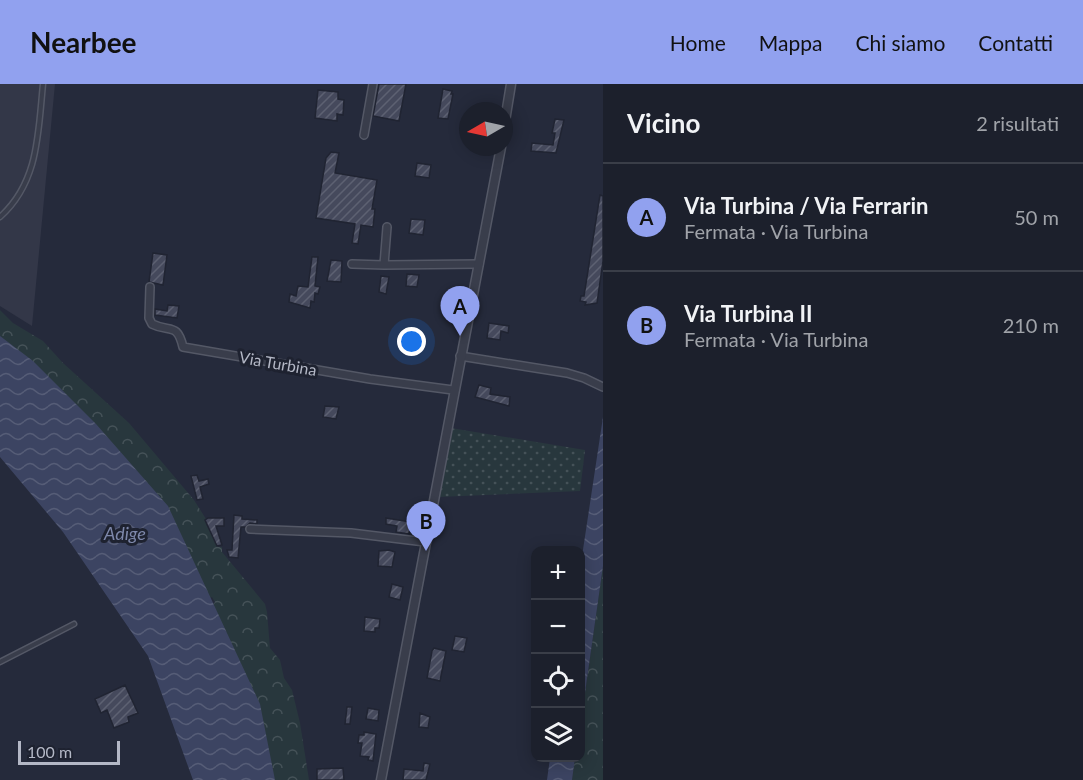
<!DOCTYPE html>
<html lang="it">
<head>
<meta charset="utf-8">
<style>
  :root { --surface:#1c202c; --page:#252834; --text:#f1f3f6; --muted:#a0a3a9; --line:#3a3e48; --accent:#91a1ef }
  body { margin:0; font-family:Lato,sans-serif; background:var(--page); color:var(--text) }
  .controls { position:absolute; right:18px; bottom:18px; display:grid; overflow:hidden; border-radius:12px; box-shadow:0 3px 15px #0003 }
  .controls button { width:54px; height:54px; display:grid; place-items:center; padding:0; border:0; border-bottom:2px solid var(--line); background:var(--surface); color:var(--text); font:30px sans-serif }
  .compass { position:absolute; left:459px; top:18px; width:54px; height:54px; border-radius:50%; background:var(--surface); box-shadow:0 3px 15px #0003; rotate:261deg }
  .scale { position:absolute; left:18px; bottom:15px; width:102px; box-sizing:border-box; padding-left:6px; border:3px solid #b4b8c6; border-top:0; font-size:16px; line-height:21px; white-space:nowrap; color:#b4b8c6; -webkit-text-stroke:4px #1e2230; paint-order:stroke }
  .you { position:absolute; left:412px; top:258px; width:21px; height:21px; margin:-15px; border:4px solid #fff; border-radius:50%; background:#1a73e8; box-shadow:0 0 0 9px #1a73e833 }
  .badge { display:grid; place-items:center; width:39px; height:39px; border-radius:50%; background:var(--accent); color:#111; font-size:20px; font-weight:700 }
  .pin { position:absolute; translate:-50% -50px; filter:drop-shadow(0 2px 3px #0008) }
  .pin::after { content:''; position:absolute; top:32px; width:21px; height:18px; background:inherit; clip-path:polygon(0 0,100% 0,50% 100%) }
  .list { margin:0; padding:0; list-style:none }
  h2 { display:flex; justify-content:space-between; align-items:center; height:78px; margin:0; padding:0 24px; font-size:26px }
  h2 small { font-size:20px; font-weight:400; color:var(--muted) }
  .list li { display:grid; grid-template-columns:39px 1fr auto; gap:18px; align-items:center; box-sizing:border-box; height:108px; padding:0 24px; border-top:2px solid var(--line) }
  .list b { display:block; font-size:22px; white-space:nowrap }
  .list p { margin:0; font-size:20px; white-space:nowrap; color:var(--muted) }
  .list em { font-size:20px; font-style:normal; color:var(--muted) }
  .icon { flex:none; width:33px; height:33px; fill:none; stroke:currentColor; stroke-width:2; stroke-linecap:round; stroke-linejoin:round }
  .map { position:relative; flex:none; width:603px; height:696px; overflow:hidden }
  header { display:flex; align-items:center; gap:36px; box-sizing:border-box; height:84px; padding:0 30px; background:var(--accent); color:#111 }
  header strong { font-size:28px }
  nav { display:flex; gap:33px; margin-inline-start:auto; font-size:21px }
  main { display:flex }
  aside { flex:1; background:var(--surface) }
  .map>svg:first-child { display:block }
  .airport { fill:#333748 }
  .grass { fill:url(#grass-dots) }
  .forest { fill:url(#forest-crowns) }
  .water { fill:url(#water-waves) }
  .building { fill:url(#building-hatch); stroke:#202432; stroke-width:1.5 }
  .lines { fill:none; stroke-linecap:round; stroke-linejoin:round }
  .service-casing { stroke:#545866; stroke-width:7 }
  .minor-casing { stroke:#545866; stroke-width:10 }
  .tertiary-casing { stroke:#545866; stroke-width:11 }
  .service { stroke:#393d4b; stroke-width:4 }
  .minor { stroke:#393d4b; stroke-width:7 }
  .tertiary { stroke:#393d4b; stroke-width:8 }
  .labels { text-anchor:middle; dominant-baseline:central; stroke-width:6; stroke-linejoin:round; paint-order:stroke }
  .street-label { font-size:16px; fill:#b4b8c6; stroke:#1e2230 }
  .water-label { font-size:18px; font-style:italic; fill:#7e88ab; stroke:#1e2230 }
</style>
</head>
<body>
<header>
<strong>Nearbee</strong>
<nav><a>Home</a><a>Mappa</a><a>Chi siamo</a><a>Contatti</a></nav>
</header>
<main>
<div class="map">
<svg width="603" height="696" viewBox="0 0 603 696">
  <defs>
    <pattern id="grass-dots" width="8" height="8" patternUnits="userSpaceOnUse" patternTransform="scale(1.5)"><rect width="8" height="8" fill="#28373d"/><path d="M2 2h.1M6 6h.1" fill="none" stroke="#455258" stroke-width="1.8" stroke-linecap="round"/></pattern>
    <pattern id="forest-crowns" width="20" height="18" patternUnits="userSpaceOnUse" patternTransform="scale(1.5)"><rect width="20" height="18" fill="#28373d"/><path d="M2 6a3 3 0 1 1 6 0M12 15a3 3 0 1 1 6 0" fill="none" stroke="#455258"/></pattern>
    <pattern id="water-waves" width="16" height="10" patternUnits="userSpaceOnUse" patternTransform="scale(1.5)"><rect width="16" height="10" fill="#3c4462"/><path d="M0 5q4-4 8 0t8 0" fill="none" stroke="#565d77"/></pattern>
    <pattern id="building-hatch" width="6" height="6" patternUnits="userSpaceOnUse" patternTransform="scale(1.5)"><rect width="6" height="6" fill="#45495c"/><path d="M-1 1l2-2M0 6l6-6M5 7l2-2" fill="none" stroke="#5d6172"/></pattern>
  </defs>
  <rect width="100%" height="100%" fill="#252a3b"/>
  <path class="airport" d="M 0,0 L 55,0 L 32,242 L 0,222 Z"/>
  <path class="grass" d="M 451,344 L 585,366 L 580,407 L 438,413 Z"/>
  <path class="forest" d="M 0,226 L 13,239 L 43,257 L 63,279 L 129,339 L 194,416 L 206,435 L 206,440 L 218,463 L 222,463 L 222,468 L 265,520 L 267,528 L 270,564 L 280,576 L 284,594 L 292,606 L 300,639 L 309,696 L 270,696 L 206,530 L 215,518 L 212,513 L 205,516 L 0,269 Z
    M 603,482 L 603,696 L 572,696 L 575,674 L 580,674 L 581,637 Z"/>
  <path class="water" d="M 0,252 L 33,277 L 96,340 L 168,422 L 260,620 L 275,696 L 193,696 L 148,572 L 63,448 L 0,373 Z
    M 603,333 L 603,482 L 581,637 L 581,479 Z
    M 550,674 L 575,674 L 572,696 L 547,696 Z"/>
  <path class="building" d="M 379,0 L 406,0 L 399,37 L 373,32 Z
    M 443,5 L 452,7 L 451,10 L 453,10 L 448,35 L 438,34 Z
    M 318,6 L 338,8 L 338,15 L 344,16 L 343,31 L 337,30 L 337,37 L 315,34 Z
    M 555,35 L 564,36 L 556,69 L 531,67 L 532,59 L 553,61 L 555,49 L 552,49 Z
    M 331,68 L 339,69 L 335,89 L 377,96 L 372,125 L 375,125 L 373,143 L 361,141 L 358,160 L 352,159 L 355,140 L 316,134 L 326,74 Z
    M 417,79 L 431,81 L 429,94 L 415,92 Z
    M 600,111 L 603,112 L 603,177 L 597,219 L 585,221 L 586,218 L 580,217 L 581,212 L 584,212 Z
    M 411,135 L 425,136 L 423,151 L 409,149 Z
    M 153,169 L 167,171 L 163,201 L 149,198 Z
    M 312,173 L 318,173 L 315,202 L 320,203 L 318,210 L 315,209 L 314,218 L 311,217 L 310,224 L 289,218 L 290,210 L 296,212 L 298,202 L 308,203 Z
    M 331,176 L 342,177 L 341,198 L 327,197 Z
    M 407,190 L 419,191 L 417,203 L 406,202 Z
    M 381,192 L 389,193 L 386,210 L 379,208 Z
    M 168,221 L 179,222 L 177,234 L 155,231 L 155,225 L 167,227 Z
    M 489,239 L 509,242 L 508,249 L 501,247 L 500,256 L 487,254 Z
    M 479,301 L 491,304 L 490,310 L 510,313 L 509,322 L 475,313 Z
    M 325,322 L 339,323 L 336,335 L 323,333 Z
    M 197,391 L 199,397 L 208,395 L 209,400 L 200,403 L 203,415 L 197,416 L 191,392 Z
    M 234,431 L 242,432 L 242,435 L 257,436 L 257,440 L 250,439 L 245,443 L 241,443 L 238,474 L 229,473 L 227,466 L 232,466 Z
    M 208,434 L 224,434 L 224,442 L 216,442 L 222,461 L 217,462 L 205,436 Z
    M 386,434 L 411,438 L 409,450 L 396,448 L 397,442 L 386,440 Z
    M 389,466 L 395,468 L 392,483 L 378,482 L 379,467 Z
    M 392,500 L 403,503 L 400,516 L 389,513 Z
    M 365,533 L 380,535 L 379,544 L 375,544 L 375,548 L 364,547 Z
    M 455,552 L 467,554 L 464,568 L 452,566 Z
    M 434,564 L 446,567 L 440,597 L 427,594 L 432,567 Z
    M 125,601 L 138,629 L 128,633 L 129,638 L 114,644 L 107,626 L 101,629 L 95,615 Z
    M 347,623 L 352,623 L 350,640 L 345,640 Z
    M 368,624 L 379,626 L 378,637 L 366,635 Z
    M 420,629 L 430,633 L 428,644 L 419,643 Z
    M 364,648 L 376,650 L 373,677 L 368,676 L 369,673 L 360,672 L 362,659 L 358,659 L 359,651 L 364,651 Z
    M 424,679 L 430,680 L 426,696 L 403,696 L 404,685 L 423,687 Z
    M 343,684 L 344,696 L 317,696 L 317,685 Z"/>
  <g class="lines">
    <g class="service-casing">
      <path id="service" d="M 0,133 C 39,98 38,49 43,0
        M 0,578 L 74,540"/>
    </g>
    <g class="minor-casing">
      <path id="minor" d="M 364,51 L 373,0
        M 352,180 L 384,181 L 479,180
        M 384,181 L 387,143
        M 150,203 L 149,234 L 152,240 C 170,249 177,238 183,263 L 370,295 L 453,306
        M 460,272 L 567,289 L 584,294 L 603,303
        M 250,445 L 351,449 L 425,458"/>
    </g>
    <g class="tertiary-casing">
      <path id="tertiary" d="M 504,43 L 511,0
        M 381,696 L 501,63"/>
    </g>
    <use href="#service" class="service"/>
    <use href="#minor" class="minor"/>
    <use href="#tertiary" class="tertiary"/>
  </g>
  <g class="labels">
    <g class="street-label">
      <text transform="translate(278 279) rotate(10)">Via Turbina</text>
    </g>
    <g class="water-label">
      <text x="125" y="449">Adige</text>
    </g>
  </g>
</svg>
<div class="controls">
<button>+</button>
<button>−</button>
<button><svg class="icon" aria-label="locate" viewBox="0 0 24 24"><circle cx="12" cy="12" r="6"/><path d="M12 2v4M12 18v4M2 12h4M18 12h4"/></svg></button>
<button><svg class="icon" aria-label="layers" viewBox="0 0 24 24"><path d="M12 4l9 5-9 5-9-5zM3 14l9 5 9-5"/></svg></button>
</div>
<svg class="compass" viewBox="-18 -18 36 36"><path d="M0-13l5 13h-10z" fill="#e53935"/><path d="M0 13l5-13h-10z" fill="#a0a3a9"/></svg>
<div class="scale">100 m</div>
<div class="you"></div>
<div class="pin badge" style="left:460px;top:252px">A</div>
<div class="pin badge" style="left:426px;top:467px">B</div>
</div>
<aside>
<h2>Vicino<small>2 risultati</small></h2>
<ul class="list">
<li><span class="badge">A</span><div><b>Via Turbina / Via Ferrarin</b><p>Fermata · Via Turbina</p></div><em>50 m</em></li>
<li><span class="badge">B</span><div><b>Via Turbina II</b><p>Fermata · Via Turbina</p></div><em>210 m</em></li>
</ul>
</aside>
</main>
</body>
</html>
